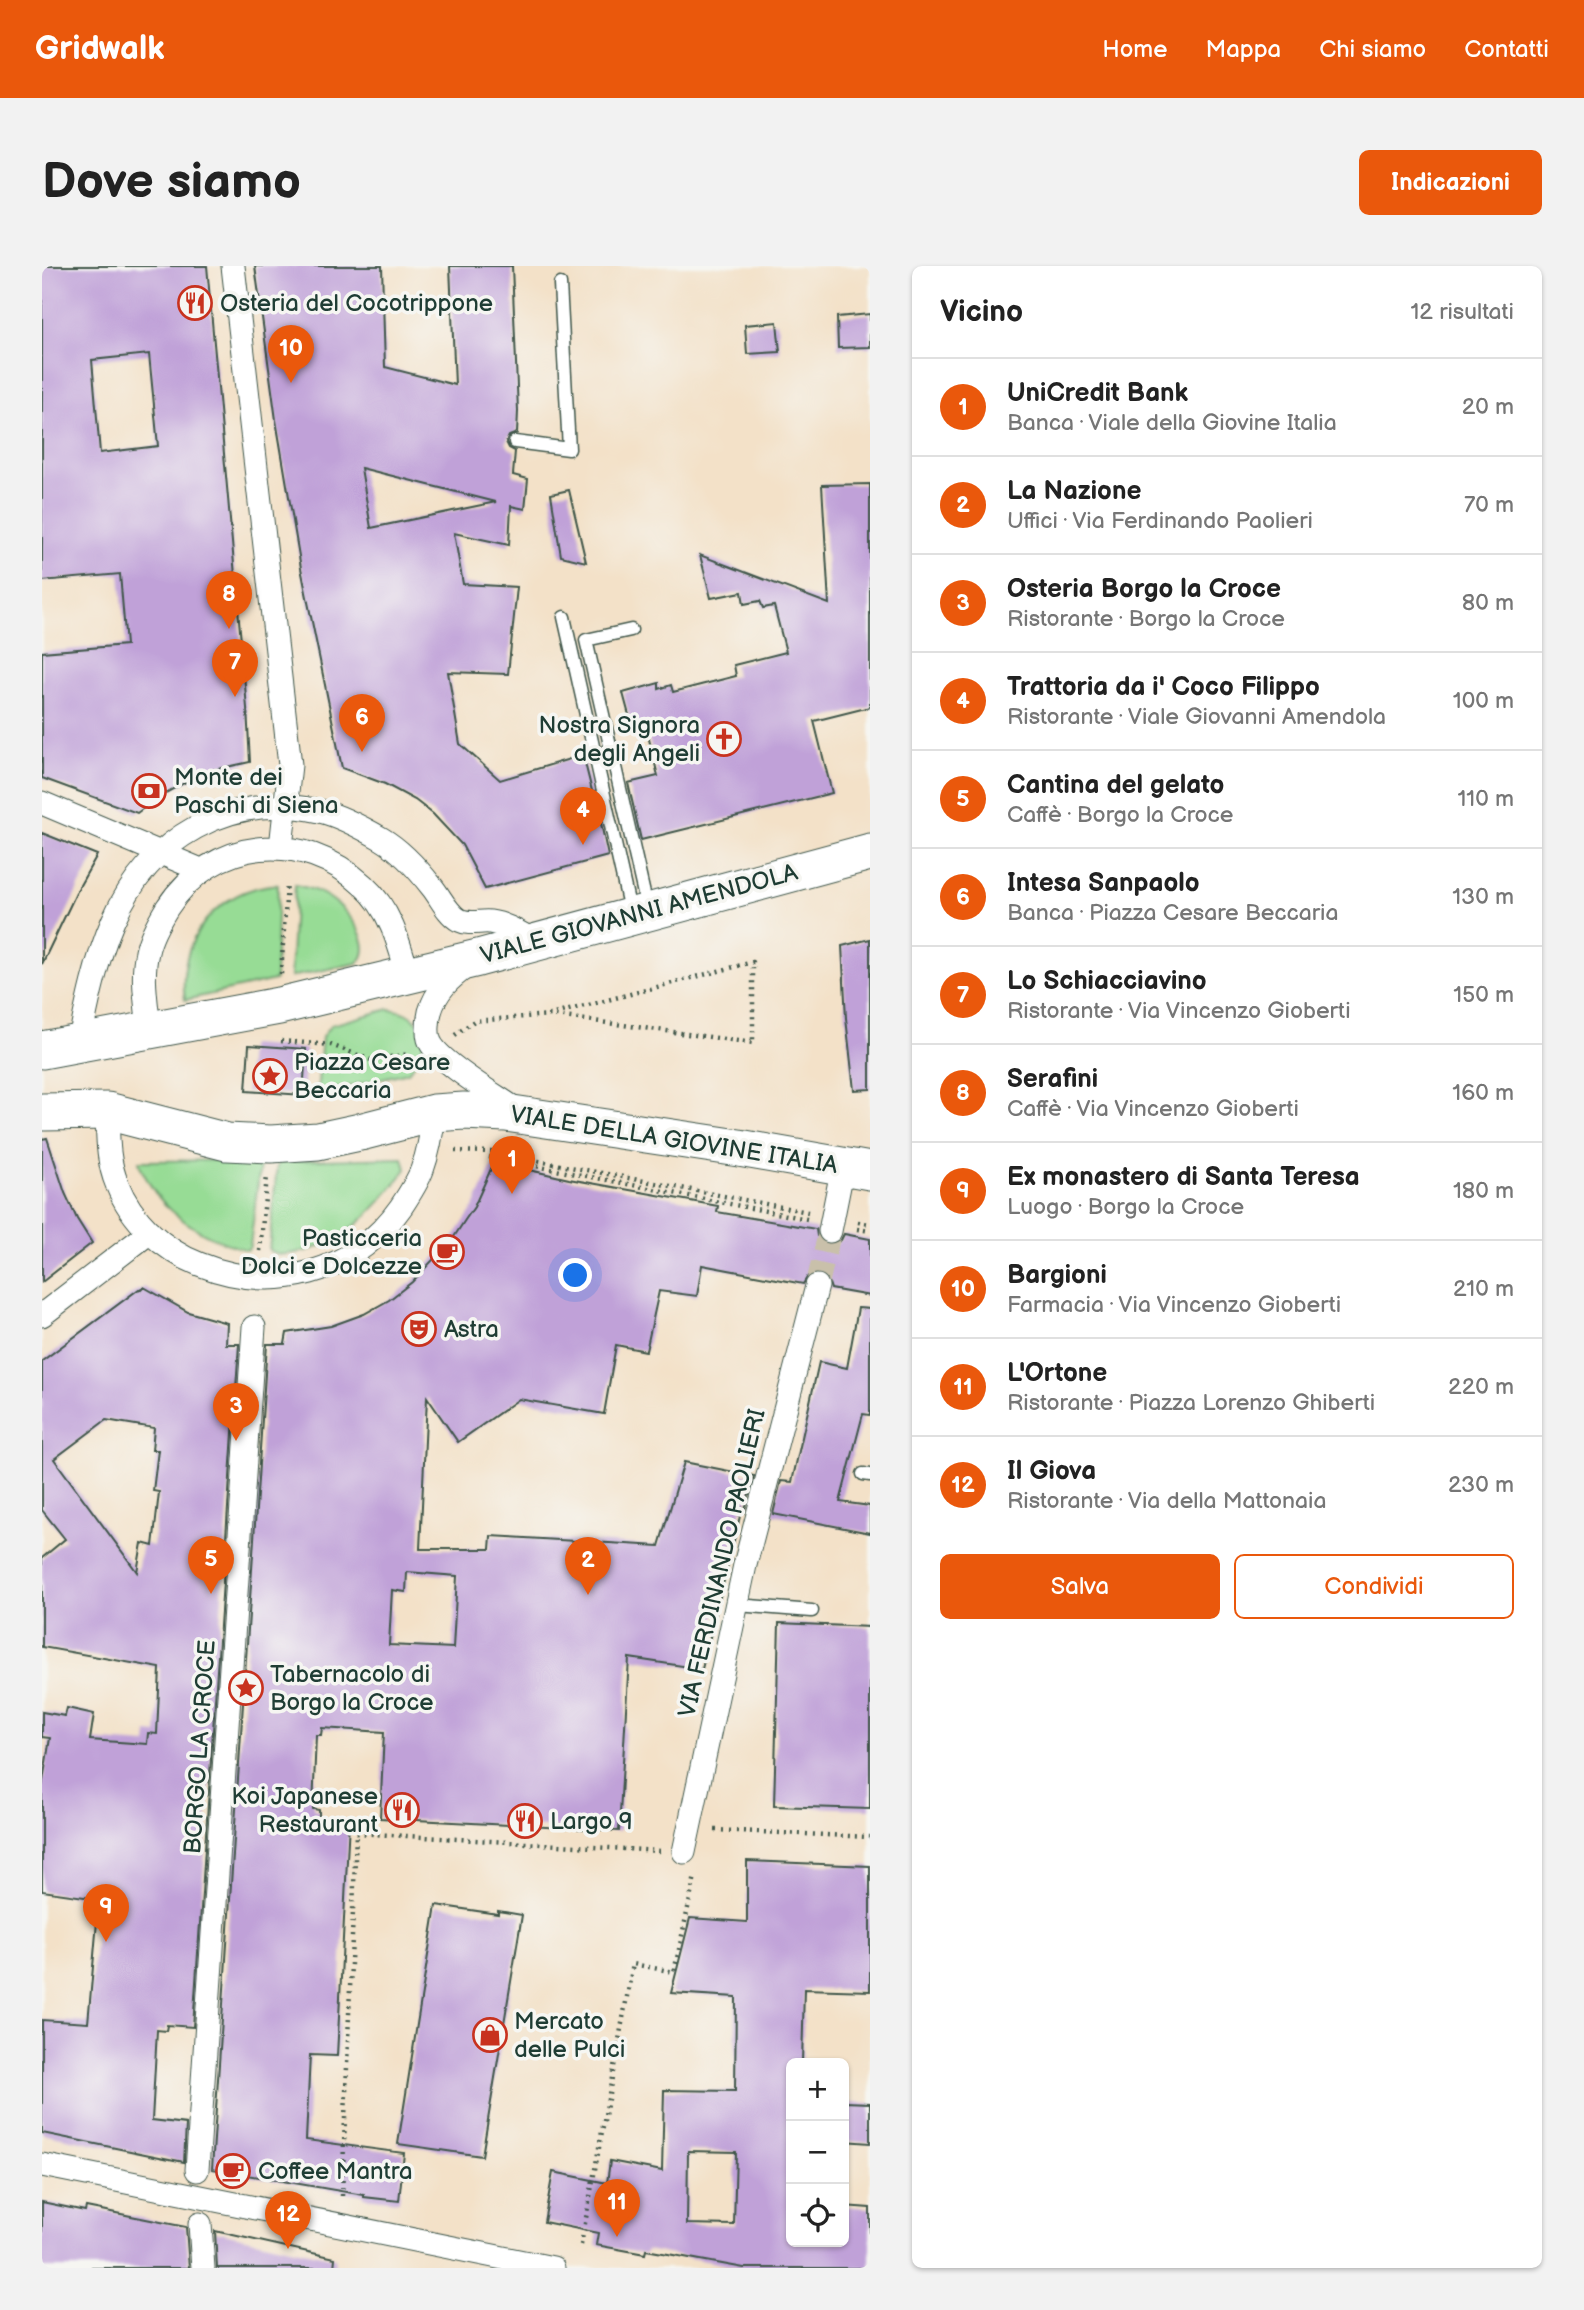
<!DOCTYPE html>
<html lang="it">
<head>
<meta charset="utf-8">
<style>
  :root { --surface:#fff; --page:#f2f2f2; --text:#222; --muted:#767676; --line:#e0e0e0; --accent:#ea580c }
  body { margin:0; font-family:"Balsamiq Sans",sans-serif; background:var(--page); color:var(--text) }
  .controls { position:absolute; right:21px; bottom:21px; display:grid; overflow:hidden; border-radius:10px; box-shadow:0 2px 5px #0004 }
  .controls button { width:63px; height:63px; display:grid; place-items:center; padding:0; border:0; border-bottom:2px solid var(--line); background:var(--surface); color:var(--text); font:35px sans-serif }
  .you { position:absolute; left:534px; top:1010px; width:24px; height:24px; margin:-18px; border:5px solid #fff; border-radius:50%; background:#1a73e8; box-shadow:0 0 0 10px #1a73e833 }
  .badge { display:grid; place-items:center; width:46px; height:46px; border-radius:50%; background:var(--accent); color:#fff; font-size:23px; font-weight:700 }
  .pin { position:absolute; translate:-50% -58px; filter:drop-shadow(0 2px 4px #0008) }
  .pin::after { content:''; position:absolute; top:37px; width:24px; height:21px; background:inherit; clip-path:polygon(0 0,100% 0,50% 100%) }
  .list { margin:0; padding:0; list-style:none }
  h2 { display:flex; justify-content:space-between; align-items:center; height:91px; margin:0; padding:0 28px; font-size:30px }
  h2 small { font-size:23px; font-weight:400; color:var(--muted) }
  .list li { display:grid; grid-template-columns:46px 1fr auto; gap:21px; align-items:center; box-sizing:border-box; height:98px; padding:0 28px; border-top:2px solid var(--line) }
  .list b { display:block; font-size:26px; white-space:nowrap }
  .list p { margin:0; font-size:23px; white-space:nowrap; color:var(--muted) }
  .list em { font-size:23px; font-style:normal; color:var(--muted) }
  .actions { display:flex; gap:14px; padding:21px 28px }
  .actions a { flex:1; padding:16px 0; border:2px solid var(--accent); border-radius:10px; text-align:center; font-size:24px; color:var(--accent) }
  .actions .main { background:var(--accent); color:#fff }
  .icon { flex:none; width:38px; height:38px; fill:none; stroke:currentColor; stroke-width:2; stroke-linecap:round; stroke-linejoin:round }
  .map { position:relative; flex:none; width:828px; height:2002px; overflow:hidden; border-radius:10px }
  header { display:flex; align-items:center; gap:42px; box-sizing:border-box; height:98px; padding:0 35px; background:var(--accent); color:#fff }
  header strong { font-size:33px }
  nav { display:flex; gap:38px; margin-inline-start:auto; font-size:24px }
  .intro { display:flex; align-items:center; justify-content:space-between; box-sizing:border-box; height:168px; padding:0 42px }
  h1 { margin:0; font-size:49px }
  .button { padding:18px 32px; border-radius:10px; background:var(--accent); color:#fff; font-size:24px; font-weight:700 }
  main { display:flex; gap:42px; padding:0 42px }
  aside { flex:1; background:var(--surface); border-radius:10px; box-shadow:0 2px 5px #0004 }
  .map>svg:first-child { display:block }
  .green { fill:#97dc95; stroke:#5b8c64; stroke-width:2 }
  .building { fill:#c0a1d8; fill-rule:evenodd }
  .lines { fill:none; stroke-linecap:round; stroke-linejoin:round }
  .street-tunnel { stroke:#c9c0aa; stroke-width:23; stroke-dasharray:23 11; stroke-linecap:butt }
  .lane-casing { stroke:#3f564a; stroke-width:15 }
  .street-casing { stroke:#3f564a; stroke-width:25 }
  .primary-casing { stroke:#3f564a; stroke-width:39 }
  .path { stroke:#3f564a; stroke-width:4.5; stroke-dasharray:2 5; stroke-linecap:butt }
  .lane { stroke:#fff; stroke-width:12 }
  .street { stroke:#fff; stroke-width:23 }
  .primary { stroke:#fff; stroke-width:37 }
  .labels { text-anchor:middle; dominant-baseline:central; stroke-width:7; stroke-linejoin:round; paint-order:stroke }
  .poi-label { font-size:24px; fill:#1f3d34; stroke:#f6f6f2; text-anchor:start }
  .street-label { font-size:24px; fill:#1f3d34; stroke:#f6f6f2 }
</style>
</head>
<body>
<header>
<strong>Gridwalk</strong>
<nav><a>Home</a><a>Mappa</a><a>Chi siamo</a><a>Contatti</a></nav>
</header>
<div class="intro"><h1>Dove siamo</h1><a class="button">Indicazioni</a></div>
<main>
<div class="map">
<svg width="828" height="2002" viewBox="0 0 828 2002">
  <rect width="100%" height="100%" fill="#f6f6f2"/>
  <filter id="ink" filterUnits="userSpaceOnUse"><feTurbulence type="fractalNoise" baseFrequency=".0143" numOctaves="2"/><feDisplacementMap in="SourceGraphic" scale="14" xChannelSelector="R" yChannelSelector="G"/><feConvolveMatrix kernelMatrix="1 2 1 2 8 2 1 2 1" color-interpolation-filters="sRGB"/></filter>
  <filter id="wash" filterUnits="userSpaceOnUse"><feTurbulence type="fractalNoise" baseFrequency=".00686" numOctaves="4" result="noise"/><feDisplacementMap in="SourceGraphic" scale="28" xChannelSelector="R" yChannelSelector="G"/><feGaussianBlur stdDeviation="1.57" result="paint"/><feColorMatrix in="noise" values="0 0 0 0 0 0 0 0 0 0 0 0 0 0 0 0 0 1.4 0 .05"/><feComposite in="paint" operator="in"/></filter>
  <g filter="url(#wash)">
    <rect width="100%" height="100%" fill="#f3e1c8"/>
    <path class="green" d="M 236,618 L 233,714 L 143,734 C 134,673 175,623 236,618 Z
      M 253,619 C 267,622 278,625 289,633 C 306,644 334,679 316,697 L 248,711 Z
      M 347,743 C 387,748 390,779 366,806 L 275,828 L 280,771 L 289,759 Z
      M 361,892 L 364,903 C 337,941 302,980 253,987 C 243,988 235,991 227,984 L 235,900 L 237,895 Z
      M 214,894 L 218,899 L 208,980 L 205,984 C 167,974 125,951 106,915 C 102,908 98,903 97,895 Z"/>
    <g id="blocks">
      <path class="building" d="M 0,0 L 165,0 L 205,442 L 208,496 L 162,506 L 118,530 L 95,547 L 0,512 L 0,386 L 84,379 L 78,308 L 0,315 ZM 107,88 L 116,180 L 58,187 L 50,94 Z
        M 213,0 L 340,0 L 343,101 L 413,119 L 408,0 L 470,0 L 476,145 L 475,167 L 467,170 L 464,176 L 467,182 L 473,185 L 471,209 L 486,213 L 483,243 L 469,240 L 467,279 L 412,267 L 421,318 L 475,321 L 466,408 L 406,406 L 418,478 L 458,514 L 541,489 L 550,525 L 552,525 L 566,590 L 443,623 L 420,579 L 391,548 L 373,534 L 343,518 L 300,502 L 259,302 L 234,154 ZM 319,202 L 454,236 L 329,262 Z
        M 828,48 L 828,81 L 796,82 L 795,51 Z
        M 735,56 L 738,86 L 705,88 L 703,59 Z
        M 828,218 L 828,441 L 772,455 L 790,527 L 599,574 L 586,517 L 616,510 L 605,465 L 591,464 L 581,427 L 617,417 L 617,423 L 629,419 L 631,426 L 694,410 L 692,399 L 744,386 L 732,340 L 721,342 L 718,335 L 702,338 L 700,326 L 669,332 L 658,289 L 787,338 L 780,219 Z
        M 527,224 L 544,296 L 519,290 L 509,228 Z
        M 0,567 L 55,589 L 37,621 L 0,698 Z
        M 828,673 L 828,823 L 812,824 L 804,752 L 800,680 Z
        M 207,779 L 264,783 L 261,829 L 204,825 Z
        M 5,872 L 23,927 L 35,953 L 50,977 L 0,1016 L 0,873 Z
        M 452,896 L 527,913 L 676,940 L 675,946 L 774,963 L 775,970 L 785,979 L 793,978 L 799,974 L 802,968 L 828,973 L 828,1030 L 789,1023 L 785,1011 L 778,1006 L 766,1010 L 761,1018 L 660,999 L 655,1030 L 617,1025 L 604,1085 L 574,1079 L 562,1148 L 477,1133 L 416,1176 L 385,1131 L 378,1283 L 448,1283 L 449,1270 L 617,1280 L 642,1196 L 712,1210 L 703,1243 L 700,1242 L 660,1403 L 587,1392 L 577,1565 L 338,1552 L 342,1466 L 280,1462 L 279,1469 L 274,1469 L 271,1543 L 277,1544 L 277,1553 L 307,1555 L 295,1790 L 268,1789 L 264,1874 L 362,1887 L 357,1935 L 322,1931 L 322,1929 L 170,1903 L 225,1078 L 243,1078 L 245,1067 L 289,1060 L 322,1048 L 347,1034 L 370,1016 L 410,974 L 423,954 L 432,941 ZM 365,1306 L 415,1310 L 411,1382 L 347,1379 L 350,1324 L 364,1326 Z
        M 102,1021 L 146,1046 L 185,1057 L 184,1078 L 197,1078 L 151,1761 L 125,1759 L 124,1765 L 115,1764 L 110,1854 L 144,1858 L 142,1896 L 0,1867 L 0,1754 L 46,1757 L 57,1633 L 0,1625 L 0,1521 L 8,1472 L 0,1471 L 0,1446 L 23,1450 L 25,1442 L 52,1448 L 48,1474 L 105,1478 L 106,1467 L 115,1468 L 118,1402 L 0,1381 L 0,1292 L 23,1273 L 0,1244 L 0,1095 L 97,1023 L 99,1024 ZM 64,1154 L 112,1162 L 110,1184 L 116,1184 L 111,1225 L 117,1226 L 111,1280 L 100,1277 L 95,1306 L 12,1193 Z
        M 816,1042 L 828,1043 L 828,1149 L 821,1148 L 798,1236 L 828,1240 L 828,1267 L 731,1248 L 739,1215 L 750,1216 L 777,1096 L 805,1102 Z
        M 737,1357 L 828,1361 L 828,1543 L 732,1540 Z
        M 705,1595 L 828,1600 L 828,1725 L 762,1723 L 760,1797 L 749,1797 L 749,1976 L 802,1976 L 802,1940 L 828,1942 L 828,2002 L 702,2002 L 604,1984 L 603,1988 L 554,1979 L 556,1967 L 502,1956 L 511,1906 L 565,1917 L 568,1895 L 620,1905 L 622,1824 L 693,1825 L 694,1731 L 629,1727 L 648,1652 L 705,1656 ZM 646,1885 L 694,1886 L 692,1959 L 645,1958 Z
        M 394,1639 L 456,1648 L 456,1645 L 480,1649 L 440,1890 L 356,1878 Z
        M 802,1836 L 828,1837 L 828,1877 L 802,1875 Z
        M 0,1936 L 43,1945 L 44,1941 L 144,1961 L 147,2002 L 0,2002 Z
        M 173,1965 L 293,1992 L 292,2002 L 175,2002 Z"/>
    </g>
  </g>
  <g filter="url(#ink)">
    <use href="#blocks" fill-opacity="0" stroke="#3f564a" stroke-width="2"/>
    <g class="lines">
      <path class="street-tunnel" d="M 775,1020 L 788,965"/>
      <g class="lane-casing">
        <path id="lane" d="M 473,176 L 527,183 L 518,18
          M 522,351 L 589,649
          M 589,364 L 544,374 L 605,641
          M 821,1208 L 828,1209
          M 695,1339 L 770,1345"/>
      </g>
      <g class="street-casing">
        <path id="street" d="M 191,0 L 248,499 L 239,581
          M 0,537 L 159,604
          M 425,700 C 408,712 394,725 388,746 C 386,755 385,765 387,773 C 393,795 457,831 476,845
          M 107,765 C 105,739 99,711 105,686 C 108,671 117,655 125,642 C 171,571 260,562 322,620 C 348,643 357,677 366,709
          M 37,779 C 45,738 54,694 71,655 C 107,572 187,525 278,545 C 299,550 321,562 340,573 C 360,585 376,603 390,621 C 399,632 405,647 417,654 C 427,659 438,655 448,656 C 464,658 479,668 492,675
          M 65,845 C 66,871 65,894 75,918 C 89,954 121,984 157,998 C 232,1028 311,1009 359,941 C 367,929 375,917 380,904 C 387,885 390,866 392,847
          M 788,965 L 801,900
          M 0,1049 L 108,966
          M 642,1586 L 703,1299 L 775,1020
          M 0,1899 L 511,2002
          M 155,1904 L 212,1061
          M 158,1958 L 161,2002"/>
      </g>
      <g class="primary-casing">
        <path id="primary" d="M 0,784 L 237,740 L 436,692 L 828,586
          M 0,846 L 65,845 L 185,876 L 229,878 L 276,875 L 318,866 L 392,847 L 422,845 L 464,847 L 697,882 L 828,905"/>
      </g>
      <path class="path" d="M 239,708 L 245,618
        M 413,769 L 432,755 L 508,749 L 711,696 L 711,777 L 508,749
        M 239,775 L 289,779 L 329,794 L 367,788
        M 413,885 L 449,886 L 766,946
        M 447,891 L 765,953
        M 816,956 L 828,958
        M 815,963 L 828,965
        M 218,985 L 225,910
        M 673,1564 L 828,1571
        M 300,1930 L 314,1567 L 618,1585
        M 539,1979 L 591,1698 L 632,1706 L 653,1610"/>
      <use href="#lane" class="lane"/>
      <use href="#street" class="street"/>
      <use href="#primary" class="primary"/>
    </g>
  </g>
  <defs>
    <g id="restaurant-ring" transform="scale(1.75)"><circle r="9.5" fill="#f6f6f2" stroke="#c8321e" stroke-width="1.5"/><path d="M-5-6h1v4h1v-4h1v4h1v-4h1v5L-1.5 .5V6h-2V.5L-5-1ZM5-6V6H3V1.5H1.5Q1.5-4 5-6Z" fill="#c8321e"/></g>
    <g id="church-ring" transform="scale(1.75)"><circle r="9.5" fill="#f6f6f2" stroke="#c8321e" stroke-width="1.5"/><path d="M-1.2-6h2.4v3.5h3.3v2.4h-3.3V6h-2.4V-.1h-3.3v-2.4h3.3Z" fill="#c8321e"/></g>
    <g id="bank-ring" transform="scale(1.75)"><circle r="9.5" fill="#f6f6f2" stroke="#c8321e" stroke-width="1.5"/><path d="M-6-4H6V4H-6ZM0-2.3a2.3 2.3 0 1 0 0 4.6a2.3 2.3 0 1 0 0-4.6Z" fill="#c8321e"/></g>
    <g id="sight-ring" transform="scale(1.75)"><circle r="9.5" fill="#f6f6f2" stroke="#c8321e" stroke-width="1.5"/><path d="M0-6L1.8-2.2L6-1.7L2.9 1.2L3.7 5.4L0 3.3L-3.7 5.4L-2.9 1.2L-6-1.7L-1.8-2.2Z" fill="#c8321e"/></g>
    <g id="cafe-ring" transform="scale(1.75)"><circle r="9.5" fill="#f6f6f2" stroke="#c8321e" stroke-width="1.5"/><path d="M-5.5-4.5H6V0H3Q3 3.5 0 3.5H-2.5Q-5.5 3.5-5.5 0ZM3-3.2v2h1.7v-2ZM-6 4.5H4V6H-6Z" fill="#c8321e"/></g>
    <g id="theatre-ring" transform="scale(1.75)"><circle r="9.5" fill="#f6f6f2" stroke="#c8321e" stroke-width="1.5"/><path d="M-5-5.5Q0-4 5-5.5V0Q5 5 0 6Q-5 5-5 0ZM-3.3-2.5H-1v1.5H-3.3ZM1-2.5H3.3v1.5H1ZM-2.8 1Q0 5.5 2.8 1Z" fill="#c8321e"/></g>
    <g id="shop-ring" transform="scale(1.75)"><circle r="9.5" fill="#f6f6f2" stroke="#c8321e" stroke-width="1.5"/><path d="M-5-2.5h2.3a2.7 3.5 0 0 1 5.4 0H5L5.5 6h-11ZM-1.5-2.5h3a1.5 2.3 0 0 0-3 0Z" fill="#c8321e"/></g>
  </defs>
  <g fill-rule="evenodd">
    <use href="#restaurant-ring" x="153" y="37"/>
    <use href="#church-ring" x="682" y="473"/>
    <use href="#bank-ring" x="107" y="525"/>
    <use href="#sight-ring" x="228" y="810"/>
    <use href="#cafe-ring" x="405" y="986"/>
    <use href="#theatre-ring" x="377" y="1063"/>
    <use href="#sight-ring" x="204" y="1422"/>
    <use href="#restaurant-ring" x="360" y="1544"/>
    <use href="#restaurant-ring" x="483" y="1555"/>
    <use href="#shop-ring" x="448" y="1769"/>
    <use href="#cafe-ring" x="191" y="1905"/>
  </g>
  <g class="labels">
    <g class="poi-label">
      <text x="178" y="37">Osteria del Cocotrippone</text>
      <text x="658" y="459" text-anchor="end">Nostra Signora<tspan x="658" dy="28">degli Angeli</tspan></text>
      <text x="132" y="511">Monte dei<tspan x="132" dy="28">Paschi di Siena</tspan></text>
      <text x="252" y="796">Piazza Cesare<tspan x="252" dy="28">Beccaria</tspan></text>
      <text x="380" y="972" text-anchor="end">Pasticceria<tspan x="380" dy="28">Dolci e Dolcezze</tspan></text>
      <text x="402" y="1063">Astra</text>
      <text x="228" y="1408">Tabernacolo di<tspan x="228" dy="28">Borgo la Croce</tspan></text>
      <text x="336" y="1530" text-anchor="end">Koi Japanese<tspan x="336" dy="28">Restaurant</tspan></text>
      <text x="508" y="1555">Largo 9</text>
      <text x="472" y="1755">Mercato<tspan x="472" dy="28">delle Pulci</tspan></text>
      <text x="216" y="1905">Coffee Mantra</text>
    </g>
    <g class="street-label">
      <text transform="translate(597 648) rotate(-15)">VIALE GIOVANNI AMENDOLA</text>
      <text transform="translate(632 874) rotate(9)">VIALE DELLA GIOVINE ITALIA</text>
      <text transform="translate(680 1297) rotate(-77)">VIA FERDINANDO PAOLIERI</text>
      <text transform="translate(158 1481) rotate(-86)">BORGO LA CROCE</text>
    </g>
  </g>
</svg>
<div class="controls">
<button>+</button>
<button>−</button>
<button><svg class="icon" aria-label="locate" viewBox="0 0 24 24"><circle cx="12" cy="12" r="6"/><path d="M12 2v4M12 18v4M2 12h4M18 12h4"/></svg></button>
</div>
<div class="you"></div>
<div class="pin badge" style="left:470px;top:928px">1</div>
<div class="pin badge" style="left:546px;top:1329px">2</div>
<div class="pin badge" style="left:194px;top:1175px">3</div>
<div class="pin badge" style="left:541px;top:579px">4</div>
<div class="pin badge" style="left:169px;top:1328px">5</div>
<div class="pin badge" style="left:320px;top:486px">6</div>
<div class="pin badge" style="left:193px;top:431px">7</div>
<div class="pin badge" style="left:187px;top:363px">8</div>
<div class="pin badge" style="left:64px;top:1676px">9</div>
<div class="pin badge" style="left:249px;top:117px">10</div>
<div class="pin badge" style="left:575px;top:1971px">11</div>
<div class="pin badge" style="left:246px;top:1983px">12</div>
</div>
<aside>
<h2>Vicino<small>12 risultati</small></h2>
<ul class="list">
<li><span class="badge">1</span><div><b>UniCredit Bank</b><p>Banca · Viale della Giovine Italia</p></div><em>20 m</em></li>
<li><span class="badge">2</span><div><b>La Nazione</b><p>Uffici · Via Ferdinando Paolieri</p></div><em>70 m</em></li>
<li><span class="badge">3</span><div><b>Osteria Borgo la Croce</b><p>Ristorante · Borgo la Croce</p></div><em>80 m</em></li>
<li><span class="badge">4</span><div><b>Trattoria da i' Coco Filippo</b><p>Ristorante · Viale Giovanni Amendola</p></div><em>100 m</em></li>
<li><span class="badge">5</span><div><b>Cantina del gelato</b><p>Caffè · Borgo la Croce</p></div><em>110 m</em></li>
<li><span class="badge">6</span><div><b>Intesa Sanpaolo</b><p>Banca · Piazza Cesare Beccaria</p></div><em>130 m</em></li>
<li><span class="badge">7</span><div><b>Lo Schiacciavino</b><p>Ristorante · Via Vincenzo Gioberti</p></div><em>150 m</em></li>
<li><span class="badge">8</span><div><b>Serafini</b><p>Caffè · Via Vincenzo Gioberti</p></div><em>160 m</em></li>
<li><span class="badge">9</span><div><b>Ex monastero di Santa Teresa</b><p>Luogo · Borgo la Croce</p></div><em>180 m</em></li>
<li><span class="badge">10</span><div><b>Bargioni</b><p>Farmacia · Via Vincenzo Gioberti</p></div><em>210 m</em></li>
<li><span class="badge">11</span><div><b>L'Ortone</b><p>Ristorante · Piazza Lorenzo Ghiberti</p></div><em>220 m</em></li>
<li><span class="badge">12</span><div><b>Il Giova</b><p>Ristorante · Via della Mattonaia</p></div><em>230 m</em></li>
</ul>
<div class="actions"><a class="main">Salva</a><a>Condividi</a></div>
</aside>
</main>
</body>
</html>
